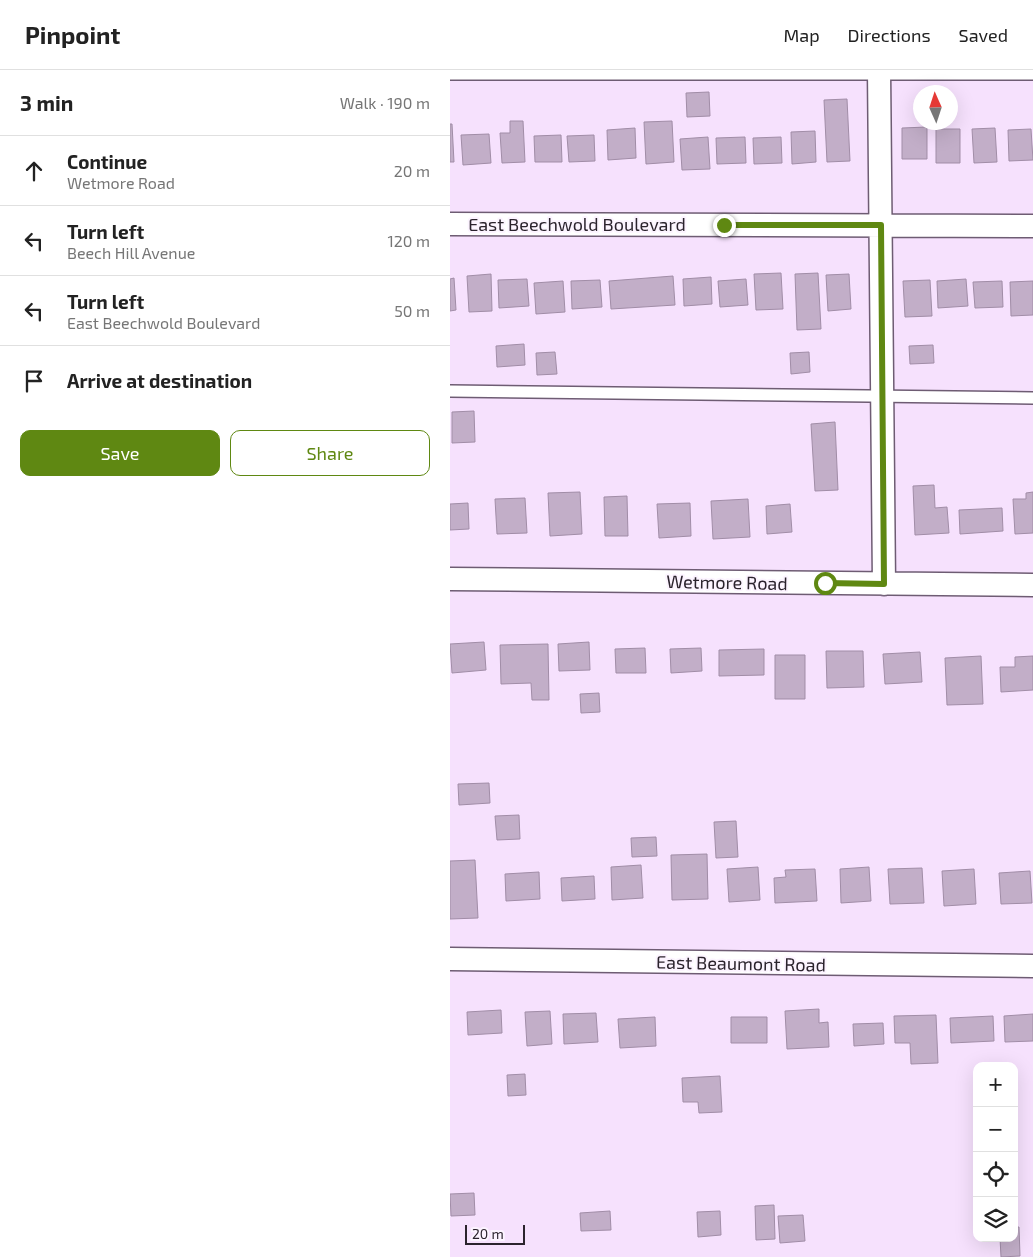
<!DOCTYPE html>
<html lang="en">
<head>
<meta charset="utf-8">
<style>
  :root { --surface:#fff; --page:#f2f2f2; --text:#222; --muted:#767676; --line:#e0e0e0; --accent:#5f8812 }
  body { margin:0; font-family:"Exo 2",sans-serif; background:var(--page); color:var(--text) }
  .controls { position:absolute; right:15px; bottom:15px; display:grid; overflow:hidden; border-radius:10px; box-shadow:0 5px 20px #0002 }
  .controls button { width:45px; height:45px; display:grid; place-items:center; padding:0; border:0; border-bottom:1px solid var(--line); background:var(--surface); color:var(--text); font:25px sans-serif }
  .compass { position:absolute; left:463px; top:15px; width:45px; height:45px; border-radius:50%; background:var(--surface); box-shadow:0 5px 20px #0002; rotate:357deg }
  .scale { position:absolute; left:15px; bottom:12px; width:60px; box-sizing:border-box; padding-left:5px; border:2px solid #2b232d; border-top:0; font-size:14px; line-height:18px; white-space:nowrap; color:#2b232d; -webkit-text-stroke:4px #fcf4ff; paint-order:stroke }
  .stop { position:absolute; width:15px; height:15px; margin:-11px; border:4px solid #5f8812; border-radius:50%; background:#fff }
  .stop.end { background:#5f8812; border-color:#fff; box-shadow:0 1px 5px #0008 }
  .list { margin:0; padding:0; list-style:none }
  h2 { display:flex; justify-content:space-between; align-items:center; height:65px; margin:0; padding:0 20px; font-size:21px }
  h2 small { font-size:16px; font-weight:400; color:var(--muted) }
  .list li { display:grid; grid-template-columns:32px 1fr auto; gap:15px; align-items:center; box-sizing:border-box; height:70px; padding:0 20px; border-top:1px solid var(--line) }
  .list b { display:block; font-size:19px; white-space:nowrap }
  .list p { margin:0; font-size:16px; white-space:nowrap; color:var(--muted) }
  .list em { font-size:16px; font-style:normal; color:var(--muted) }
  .actions { display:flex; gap:10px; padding:15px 20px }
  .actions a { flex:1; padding:11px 0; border:1px solid var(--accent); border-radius:10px; text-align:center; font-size:18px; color:var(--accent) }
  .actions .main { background:var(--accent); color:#fff }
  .icon { flex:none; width:28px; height:28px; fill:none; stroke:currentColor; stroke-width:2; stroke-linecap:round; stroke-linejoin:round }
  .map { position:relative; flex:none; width:583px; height:1187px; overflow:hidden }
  header { display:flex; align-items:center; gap:30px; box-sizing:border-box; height:70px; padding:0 25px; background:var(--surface); border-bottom:1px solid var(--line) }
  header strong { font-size:24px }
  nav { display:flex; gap:28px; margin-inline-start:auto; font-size:18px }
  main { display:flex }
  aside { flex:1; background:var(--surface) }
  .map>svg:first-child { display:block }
  .building { fill:#c2aec8; stroke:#a18da7 }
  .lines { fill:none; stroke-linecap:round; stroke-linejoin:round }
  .lane-casing { stroke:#6e5c73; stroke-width:14 }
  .street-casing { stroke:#6e5c73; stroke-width:25 }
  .lane { stroke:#fff; stroke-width:11 }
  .street { stroke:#fff; stroke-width:22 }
  .route { stroke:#5f8812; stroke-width:6 }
  .labels { text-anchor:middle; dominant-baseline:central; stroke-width:4; stroke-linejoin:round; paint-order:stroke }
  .street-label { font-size:18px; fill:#2b232d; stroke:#fcf4ff }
</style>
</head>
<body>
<header>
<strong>Pinpoint</strong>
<nav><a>Map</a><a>Directions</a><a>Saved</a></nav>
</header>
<main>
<aside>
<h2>3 min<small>Walk · 190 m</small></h2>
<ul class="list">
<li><svg class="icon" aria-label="ahead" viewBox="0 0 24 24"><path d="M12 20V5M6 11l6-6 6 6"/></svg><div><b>Continue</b><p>Wetmore Road</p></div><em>20 m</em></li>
<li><svg class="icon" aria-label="left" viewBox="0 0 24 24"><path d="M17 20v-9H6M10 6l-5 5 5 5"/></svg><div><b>Turn left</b><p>Beech Hill Avenue</p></div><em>120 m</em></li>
<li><svg class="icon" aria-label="left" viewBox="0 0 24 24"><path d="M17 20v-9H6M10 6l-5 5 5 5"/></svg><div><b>Turn left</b><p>East Beechwold Boulevard</p></div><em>50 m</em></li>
<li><svg class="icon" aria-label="arrive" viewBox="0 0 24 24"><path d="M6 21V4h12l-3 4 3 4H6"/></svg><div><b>Arrive at destination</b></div></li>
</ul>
<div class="actions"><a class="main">Save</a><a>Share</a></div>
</aside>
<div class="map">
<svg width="583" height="1187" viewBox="0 0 583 1187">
  <rect width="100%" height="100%" fill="#f6e1fd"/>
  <path class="building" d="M 259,22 L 260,46 L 237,47 L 236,23 Z
    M 397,29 L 400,91 L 377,92 L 374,30 Z
    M 60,51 L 73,51 L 75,92 L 52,93 L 50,63 L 60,63 Z
    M 222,51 L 224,92 L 196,94 L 194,52 Z
    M 0,54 L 2,54 L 4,92 L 0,92 Z
    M 477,57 L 477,89 L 452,89 L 452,58 Z
    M 185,58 L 186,88 L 158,90 L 157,60 Z
    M 545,58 L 547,92 L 524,93 L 522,59 Z
    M 486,59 L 510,59 L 510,93 L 486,93 Z
    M 581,59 L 583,90 L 559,91 L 558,60 Z
    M 365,61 L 366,92 L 342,94 L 341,62 Z
    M 39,64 L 41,93 L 13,95 L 11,65 Z
    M 111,65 L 112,92 L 85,92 L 84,66 Z
    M 144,65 L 145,91 L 119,92 L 117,66 Z
    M 258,67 L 260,99 L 232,100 L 230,69 Z
    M 295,67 L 296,93 L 267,94 L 266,68 Z
    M 331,67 L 332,93 L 304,94 L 303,68 Z
    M 331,203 L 333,239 L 306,240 L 304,204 Z
    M 368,203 L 371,259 L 347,260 L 345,204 Z
    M 41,204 L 42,241 L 19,242 L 17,206 Z
    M 399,204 L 401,239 L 378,241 L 376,205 Z
    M 223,206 L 225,235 L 161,239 L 159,211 Z
    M 261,207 L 262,234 L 234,236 L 233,209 Z
    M 4,208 L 6,240 L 0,241 L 0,209 Z
    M 77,209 L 79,236 L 49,238 L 48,210 Z
    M 296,209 L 298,235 L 270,237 L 268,211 Z
    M 516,209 L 518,236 L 488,238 L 487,211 Z
    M 150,210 L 152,237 L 122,239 L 121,211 Z
    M 480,210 L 482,246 L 455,247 L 453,211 Z
    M 113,211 L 115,242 L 86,244 L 84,213 Z
    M 552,211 L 553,237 L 525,238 L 523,212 Z
    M 583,211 L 583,245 L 561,246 L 560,212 Z
    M 74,274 L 75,295 L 47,297 L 46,276 Z
    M 483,275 L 484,293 L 460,294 L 459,276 Z
    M 105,282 L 107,304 L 87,305 L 86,283 Z
    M 359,282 L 360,302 L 341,304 L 340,283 Z
    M 24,341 L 25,372 L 2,373 L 2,342 Z
    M 385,352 L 388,420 L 365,421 L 361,354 Z
    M 484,415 L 485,438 L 497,437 L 499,463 L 465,465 L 463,416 Z
    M 130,422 L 132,464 L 100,466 L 98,423 Z
    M 583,422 L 583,463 L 565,464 L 563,429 L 576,429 L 576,423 Z
    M 177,426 L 178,466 L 155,466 L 154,427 Z
    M 75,428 L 77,463 L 47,464 L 45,429 Z
    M 298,429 L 300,467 L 263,469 L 261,431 Z
    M 18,433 L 19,459 L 0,460 L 0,434 Z
    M 240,433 L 241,466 L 209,468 L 207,434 Z
    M 340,434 L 342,462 L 317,464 L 316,436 Z
    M 552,438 L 553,461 L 510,464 L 509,440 Z
    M 34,572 L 36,600 L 2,603 L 0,574 Z
    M 139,572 L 140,600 L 109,601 L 108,574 Z
    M 98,574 L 99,630 L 82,630 L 81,613 L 51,614 L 50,575 Z
    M 195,578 L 196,603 L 166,603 L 165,579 Z
    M 251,578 L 252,601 L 221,603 L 220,579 Z
    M 314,579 L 314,605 L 269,606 L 269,580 Z
    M 376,581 L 413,581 L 414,617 L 377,618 Z
    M 470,582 L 472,612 L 435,614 L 433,584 Z
    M 325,585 L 355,585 L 355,629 L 325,629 Z
    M 531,586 L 533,634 L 497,635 L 495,588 Z
    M 583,586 L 583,620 L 551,622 L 550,597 L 565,597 L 565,587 Z
    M 149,623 L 150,642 L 131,643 L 130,624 Z
    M 39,713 L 40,733 L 9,735 L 8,714 Z
    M 69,745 L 70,769 L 47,770 L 45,746 Z
    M 286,751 L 288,787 L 266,788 L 264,752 Z
    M 206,767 L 207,786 L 182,787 L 181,768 Z
    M 257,784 L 258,829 L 222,830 L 221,785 Z
    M 25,790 L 28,848 L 0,849 L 0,791 Z
    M 191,795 L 193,828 L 162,830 L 161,797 Z
    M 308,797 L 310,830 L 279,832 L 277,799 Z
    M 419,797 L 421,831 L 391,833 L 390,799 Z
    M 472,798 L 474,833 L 440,834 L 438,799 Z
    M 365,799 L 367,831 L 325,833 L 324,808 L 336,807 L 335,800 Z
    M 524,799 L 526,834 L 494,836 L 492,801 Z
    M 580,801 L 582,833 L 551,834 L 549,803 Z
    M 89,802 L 90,829 L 56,831 L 55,804 Z
    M 144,806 L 145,829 L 112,831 L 111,808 Z
    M 369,939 L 369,953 L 378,952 L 379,977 L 337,979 L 335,941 Z
    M 51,940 L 52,963 L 18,965 L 17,942 Z
    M 100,941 L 102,974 L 77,976 L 75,942 Z
    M 146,943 L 148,972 L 114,974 L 113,944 Z
    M 583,944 L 583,971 L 555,972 L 554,946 Z
    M 486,945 L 488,993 L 461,994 L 460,973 L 445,973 L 444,946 Z
    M 543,946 L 544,971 L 501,973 L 500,948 Z
    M 205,947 L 206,976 L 170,978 L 168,949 Z
    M 281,947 L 317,947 L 317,973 L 281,973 Z
    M 433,953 L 434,974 L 404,976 L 403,954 Z
    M 75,1004 L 76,1025 L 58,1026 L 57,1005 Z
    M 270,1006 L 272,1042 L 249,1043 L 248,1032 L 233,1032 L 232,1008 Z
    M 24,1123 L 25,1145 L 1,1146 L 0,1124 Z
    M 324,1135 L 325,1169 L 306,1170 L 305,1136 Z
    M 160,1141 L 161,1160 L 131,1161 L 130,1143 Z
    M 270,1141 L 271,1165 L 248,1167 L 247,1142 Z
    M 353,1145 L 355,1171 L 330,1173 L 328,1146 Z
    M 564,1157 L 569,1157 L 570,1186 L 551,1187 L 550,1168 L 564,1168 Z"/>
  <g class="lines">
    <g class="lane-casing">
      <path id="lane" d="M 0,4 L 583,4
        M 0,321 L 583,328"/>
    </g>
    <g class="street-casing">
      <path id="street" d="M 429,0 L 434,514
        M 0,154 L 583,156
        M 0,509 L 583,515
        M 0,889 L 583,896"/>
    </g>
    <use href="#lane" class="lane"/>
    <use href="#street" class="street"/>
  </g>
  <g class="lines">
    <path class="route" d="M 274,155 L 431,155 L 434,514 L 375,513"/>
  </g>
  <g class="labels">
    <g class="street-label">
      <text x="127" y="154">East Beechwold Boulevard</text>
      <text transform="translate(277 512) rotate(1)">Wetmore Road</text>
      <text transform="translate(291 893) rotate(1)">East Beaumont Road</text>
    </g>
  </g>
</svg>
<div class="controls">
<button>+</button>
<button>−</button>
<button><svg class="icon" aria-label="locate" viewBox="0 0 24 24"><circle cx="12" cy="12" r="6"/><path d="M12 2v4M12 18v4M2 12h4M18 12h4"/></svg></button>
<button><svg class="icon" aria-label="layers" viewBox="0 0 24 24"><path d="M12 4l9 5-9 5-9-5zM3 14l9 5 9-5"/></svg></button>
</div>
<svg class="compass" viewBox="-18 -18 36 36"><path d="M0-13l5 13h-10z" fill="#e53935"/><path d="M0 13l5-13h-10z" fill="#767676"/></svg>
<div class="scale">20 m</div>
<div class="stop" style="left:375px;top:513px"></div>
<div class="stop end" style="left:274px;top:155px"></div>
</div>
</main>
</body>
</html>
